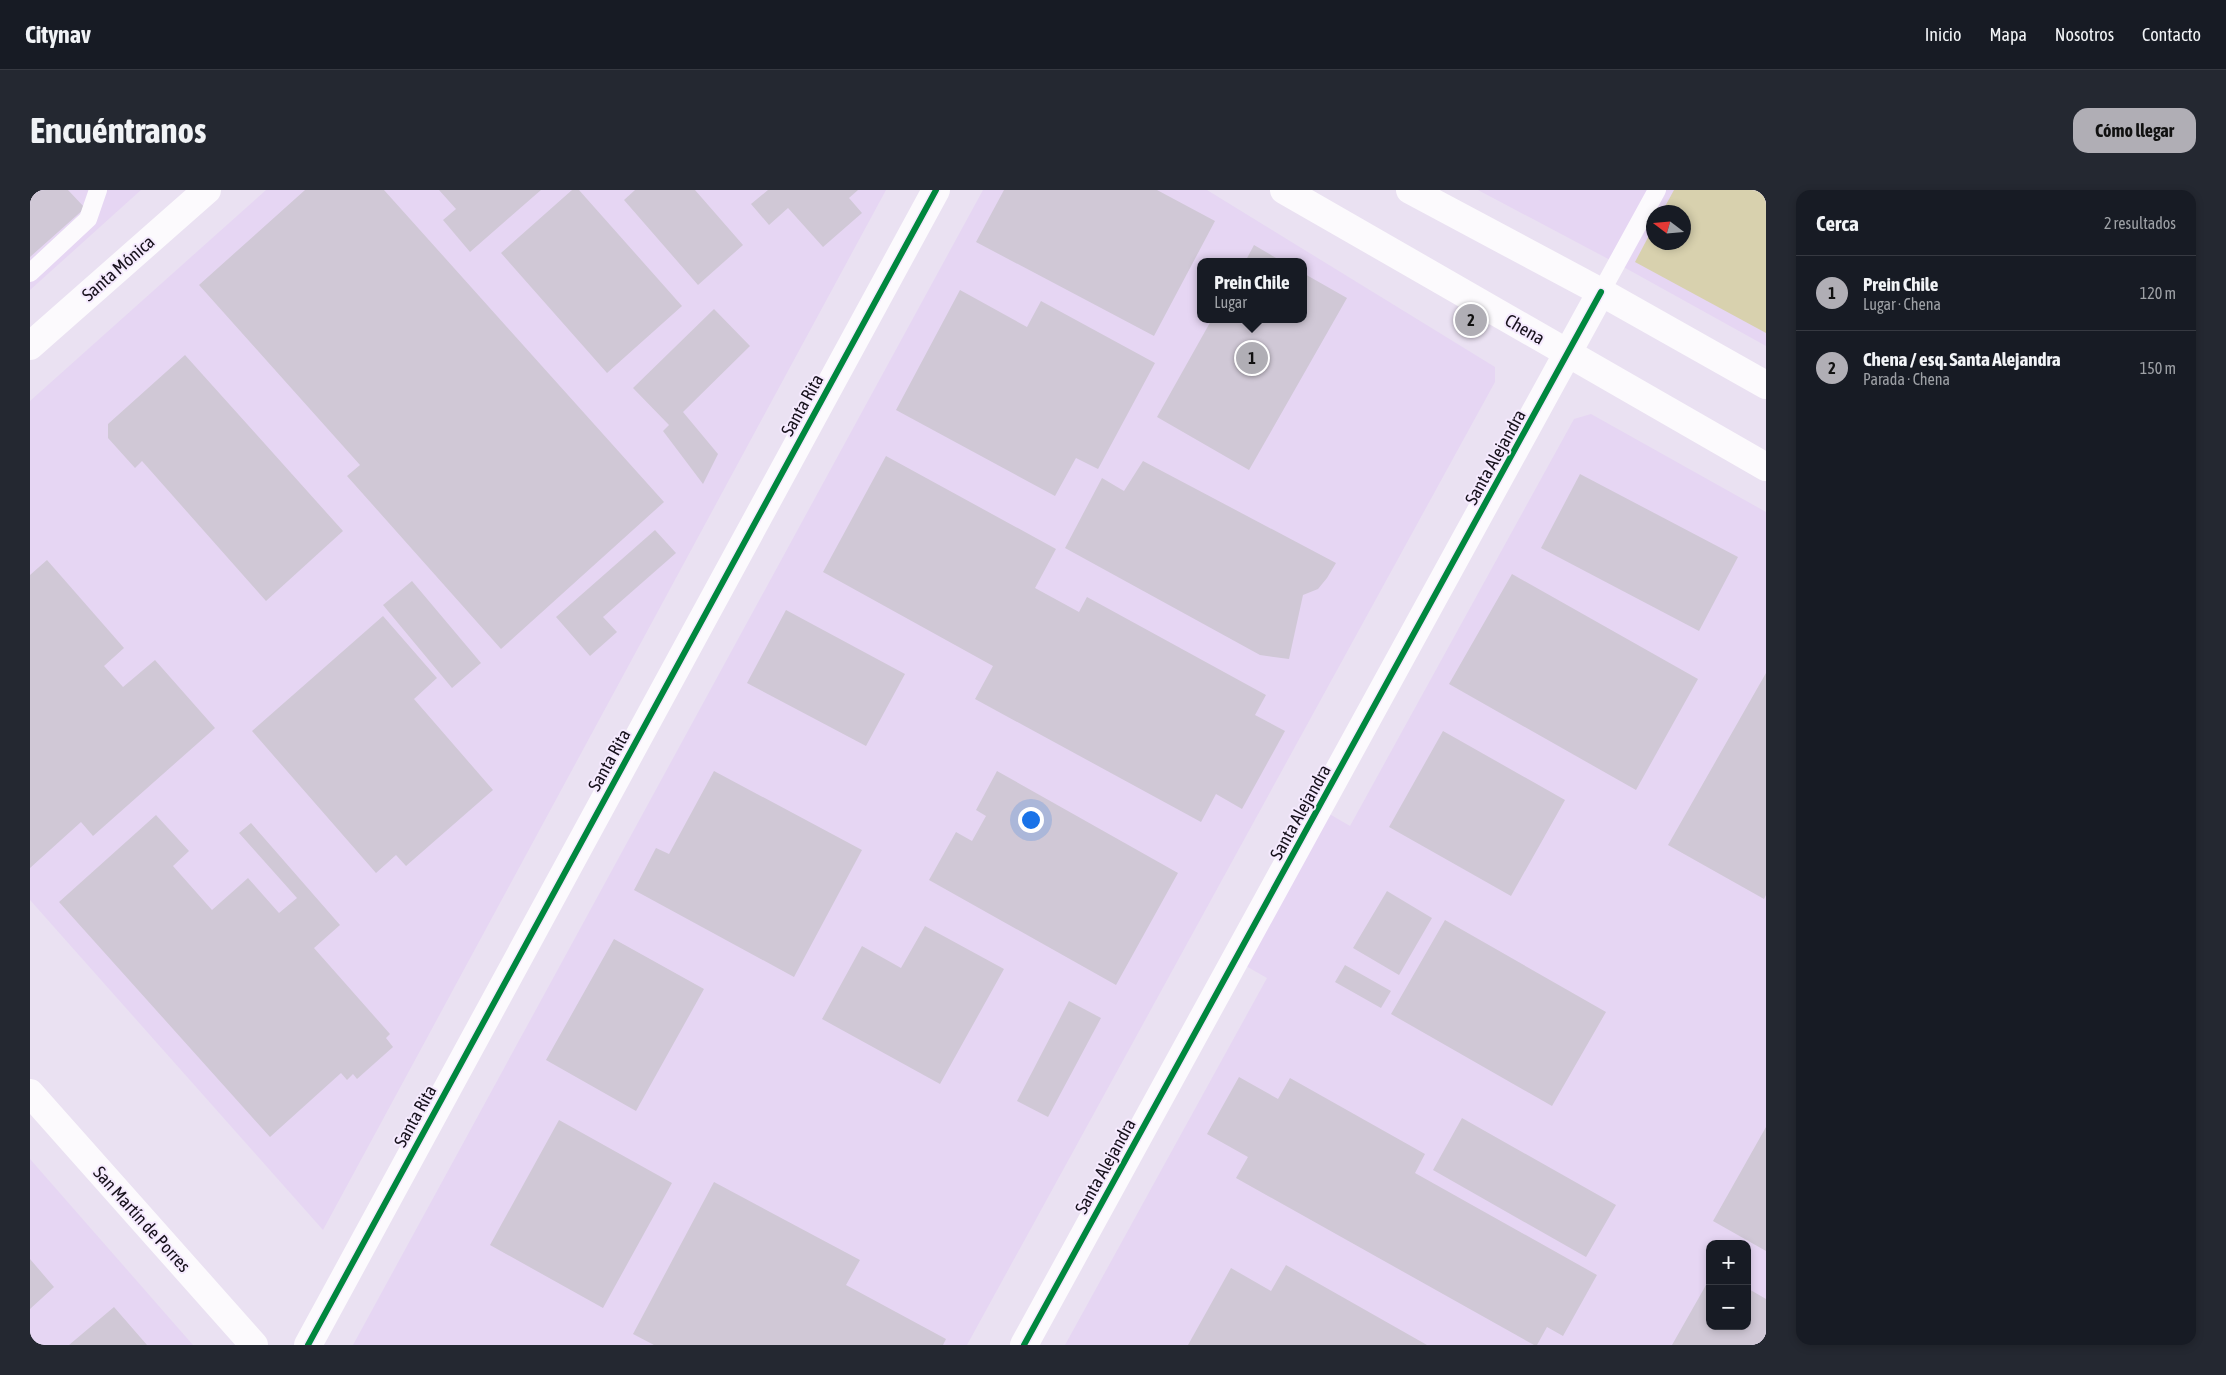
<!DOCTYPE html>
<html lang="es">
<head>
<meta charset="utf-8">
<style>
  :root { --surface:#171b24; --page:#242831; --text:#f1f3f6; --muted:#9ea1a6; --line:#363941; --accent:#b0aeb5 }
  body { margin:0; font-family:"Asap Condensed",sans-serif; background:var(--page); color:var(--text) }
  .controls { position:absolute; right:15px; bottom:15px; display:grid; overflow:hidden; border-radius:10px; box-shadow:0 2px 8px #0003 }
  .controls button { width:45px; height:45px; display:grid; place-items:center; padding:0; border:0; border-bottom:1px solid var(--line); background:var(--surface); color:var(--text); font:25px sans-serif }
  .compass { position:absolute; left:1616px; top:15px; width:45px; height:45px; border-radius:50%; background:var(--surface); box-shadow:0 2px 8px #0003; rotate:286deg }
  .you { position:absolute; left:1000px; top:629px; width:18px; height:18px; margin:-12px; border:4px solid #fff; border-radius:50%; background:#1a73e8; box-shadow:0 0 0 8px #1a73e833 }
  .badge { display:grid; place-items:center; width:32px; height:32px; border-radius:50%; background:var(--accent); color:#111; font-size:16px; font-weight:700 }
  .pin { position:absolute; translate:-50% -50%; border:2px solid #fff; box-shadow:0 1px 5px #0006 }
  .popup { position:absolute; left:1167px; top:68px; width:110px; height:65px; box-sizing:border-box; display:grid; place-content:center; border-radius:10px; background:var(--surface); filter:drop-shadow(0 1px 4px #0005); font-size:16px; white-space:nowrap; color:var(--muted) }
  .popup b { font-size:19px; color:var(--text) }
  .popup::after { content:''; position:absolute; left:50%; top:100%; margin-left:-10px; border:10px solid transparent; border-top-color:var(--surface) }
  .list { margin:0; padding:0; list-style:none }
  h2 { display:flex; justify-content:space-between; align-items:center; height:65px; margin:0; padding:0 20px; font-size:21px }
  h2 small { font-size:16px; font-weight:400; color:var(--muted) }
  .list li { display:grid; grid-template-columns:32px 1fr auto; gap:15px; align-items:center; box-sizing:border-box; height:75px; padding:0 20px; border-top:1px solid var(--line) }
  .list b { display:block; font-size:19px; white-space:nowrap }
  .list p { margin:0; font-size:16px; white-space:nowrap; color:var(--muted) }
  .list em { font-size:16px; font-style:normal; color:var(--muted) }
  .map { position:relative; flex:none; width:1736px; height:1155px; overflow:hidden; border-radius:15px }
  header { display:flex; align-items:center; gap:30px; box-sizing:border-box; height:70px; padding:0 25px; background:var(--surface); border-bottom:1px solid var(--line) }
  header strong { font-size:24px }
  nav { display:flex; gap:28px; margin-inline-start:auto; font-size:18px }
  .intro { display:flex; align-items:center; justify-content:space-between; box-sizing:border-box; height:120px; padding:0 30px }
  h1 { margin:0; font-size:35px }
  .button { padding:12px 22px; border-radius:15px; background:var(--accent); color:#111; font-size:18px; font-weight:700 }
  main { display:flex; gap:30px; padding:0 30px }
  aside { flex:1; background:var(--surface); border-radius:15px; box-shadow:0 2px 8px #0003 }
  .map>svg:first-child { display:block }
  .built { fill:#e6d6f3; fill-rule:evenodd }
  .green { fill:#d8d1ae }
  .building { fill:#d0c8d6 }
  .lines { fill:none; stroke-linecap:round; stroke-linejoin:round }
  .lane { stroke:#fcfafd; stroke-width:18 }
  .street { stroke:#fcfafd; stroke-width:28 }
  .secondary { stroke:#fcfafd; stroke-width:28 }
  .cycleway-casing { stroke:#f5eafe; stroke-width:9 }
  .cycleway { stroke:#00873e; stroke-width:6 }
  .labels { text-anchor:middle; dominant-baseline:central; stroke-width:4; stroke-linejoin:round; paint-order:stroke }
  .street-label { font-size:18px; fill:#16101b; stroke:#f5eafe }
</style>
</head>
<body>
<header>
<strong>Citynav</strong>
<nav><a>Inicio</a><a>Mapa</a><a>Nosotros</a><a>Contacto</a></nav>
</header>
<div class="intro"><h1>Encuéntranos</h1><a class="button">Cómo llegar</a></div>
<main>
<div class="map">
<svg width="1736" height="1155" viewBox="0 0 1736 1155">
  <rect width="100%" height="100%" fill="#eae1f2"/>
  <path class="built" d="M 0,0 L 111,0 L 0,100 Z
    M 236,0 L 856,0 L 293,1040 L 0,710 L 0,211 Z
    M 953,0 L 1177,0 L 1465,177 L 1465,192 L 937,1155 L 323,1155 ZM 1171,72 L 1273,72 L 1273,129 L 1171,129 Z
    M 1448,0 L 1736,0 L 1736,156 L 1599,80 ZM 1624,22 L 1654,22 L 1654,52 L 1624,52 Z
    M 1561,224 L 1736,322 L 1736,1155 L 1035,1155 L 1237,788 L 1207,771 L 1291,619 L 1320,636 L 1544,229 ZM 1680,1054 L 1717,1054 L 1717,1136 L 1680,1136 Z
    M 0,969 L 163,1155 L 0,1155 Z"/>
  <path class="green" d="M 1644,0 L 1736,0 L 1736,143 L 1605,72 L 1623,38 L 1624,52 L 1654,52 L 1654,22 L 1632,22 Z"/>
  <path class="building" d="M 0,0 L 38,0 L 55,18 L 0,67 Z
    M 275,0 L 354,0 L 634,312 L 471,459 L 317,286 L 330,275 L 169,95 Z
    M 409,0 L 511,0 L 440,62 L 413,30 L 426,19 Z
    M 542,0 L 549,0 L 652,116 L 577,183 L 471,63 Z
    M 605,0 L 665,0 L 713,55 L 668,95 L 594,10 Z
    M 738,0 L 828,0 L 819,8 L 832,23 L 793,57 L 758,18 L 739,35 L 721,14 Z
    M 974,0 L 1127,0 L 1185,31 L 1124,146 L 946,52 Z
    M 1224,55 L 1253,72 L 1215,72 Z
    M 1273,83 L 1317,108 L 1219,280 L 1127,227 L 1182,129 L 1273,129 Z
    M 930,100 L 997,137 L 1011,111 L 1125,173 L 1068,279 L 1046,268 L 1025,306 L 866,220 Z
    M 684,119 L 720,156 L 653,222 L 688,264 L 673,294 L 633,241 L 639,235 L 603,198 Z
    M 155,165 L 313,341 L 236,411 L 112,271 L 105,278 L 78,248 L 78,234 Z
    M 856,266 L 1026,359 L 1005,398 L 1049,422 L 1057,407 L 1236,505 L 1225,525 L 1255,541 L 1212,619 L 1186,604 L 1171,632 L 945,509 L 963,476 L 793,382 Z
    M 1113,271 L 1306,373 L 1297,388 L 1288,399 L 1273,405 L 1259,469 L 1230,465 L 1035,358 L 1072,288 L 1094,301 Z
    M 1550,284 L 1708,367 L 1669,441 L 1511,358 Z
    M 625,340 L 646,363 L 573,427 L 587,442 L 560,466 L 526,427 Z
    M 17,370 L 94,458 L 74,476 L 93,497 L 125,470 L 185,538 L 63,646 L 51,632 L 0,678 L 0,385 Z
    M 1482,384 L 1668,489 L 1606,600 L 1419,494 Z
    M 382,391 L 451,473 L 422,498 L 353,415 Z
    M 756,420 L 875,484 L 836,556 L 717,493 Z
    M 353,426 L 407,488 L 384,509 L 463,600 L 376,676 L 366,665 L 346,683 L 222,541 Z
    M 1736,483 L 1736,705 L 1734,709 L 1638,655 Z
    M 1413,541 L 1535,610 L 1481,706 L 1359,637 Z
    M 684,581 L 832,660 L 764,787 L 604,700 L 626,658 L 639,664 Z
    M 967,581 L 1148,683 L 1086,795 L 899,690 L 926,642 L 942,651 L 956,626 L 946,620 Z
    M 126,625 L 159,661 L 143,676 L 182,720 L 218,688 L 249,723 L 267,708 L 209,643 L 221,633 L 310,735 L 284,758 L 360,844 L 356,848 L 363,857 L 327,889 L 323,884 L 317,890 L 311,883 L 240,947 L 29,712 Z
    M 1357,701 L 1402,728 L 1369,785 L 1323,758 Z
    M 1415,730 L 1576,822 L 1522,916 L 1361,824 Z
    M 895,736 L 974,779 L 910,894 L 792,829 L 832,756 L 871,778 Z
    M 584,749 L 674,799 L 606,921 L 516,870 Z
    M 1315,775 L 1361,801 L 1351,818 L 1305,792 Z
    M 1039,811 L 1071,828 L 1018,927 L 987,911 Z
    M 1209,887 L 1248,909 L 1260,888 L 1395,964 L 1385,983 L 1567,1085 L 1533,1146 L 1517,1137 L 1507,1155 L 1504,1155 L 1206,988 L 1218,967 L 1177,944 Z
    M 1432,928 L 1586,1015 L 1556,1067 L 1403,980 Z
    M 529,930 L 642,993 L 573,1118 L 460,1055 Z
    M 1736,937 L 1736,1061 L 1683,1031 Z
    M 684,992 L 830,1070 L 816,1095 L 916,1149 L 913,1155 L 624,1155 L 603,1144 Z
    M 0,1069 L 24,1097 L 0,1119 Z
    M 1256,1075 L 1397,1155 L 1158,1155 L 1201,1078 L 1241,1101 Z
    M 1680,1088 L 1680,1136 L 1717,1136 L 1717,1098 L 1736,1109 L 1736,1155 L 1642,1155 Z
    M 84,1117 L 117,1155 L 39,1155 Z"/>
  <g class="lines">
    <path class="lane" d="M 0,83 L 58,29 L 68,0
      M 1571,102 L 1627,0"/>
    <path class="street" d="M 0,156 L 177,0
      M 0,903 L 224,1155
      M 278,1155 L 906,0
      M 994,1155 L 1571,102"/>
    <path class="secondary" d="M 1254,0 L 1736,277
      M 1380,0 L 1571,102 L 1736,195"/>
    <g class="cycleway-casing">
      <path id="cycleway" d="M 278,1155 L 906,0
        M 994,1155 L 1571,102"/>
    </g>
    <use href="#cycleway" class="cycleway"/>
  </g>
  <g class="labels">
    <g class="street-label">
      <text transform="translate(88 78) rotate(-41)">Santa Mónica</text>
      <text transform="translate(1495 139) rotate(30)">Chena</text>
      <text transform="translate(772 215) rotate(-61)">Santa Rita</text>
      <text transform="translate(1465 267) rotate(-61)">Santa Alejandra</text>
      <text transform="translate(579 570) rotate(-61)">Santa Rita</text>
      <text transform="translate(1270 622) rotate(-61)">Santa Alejandra</text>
      <text transform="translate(385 926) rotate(-61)">Santa Rita</text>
      <text transform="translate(1075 976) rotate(-61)">Santa Alejandra</text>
      <text transform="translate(112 1029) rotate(48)">San Martín de Porres</text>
    </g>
  </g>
</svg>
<div class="controls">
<button>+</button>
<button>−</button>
</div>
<svg class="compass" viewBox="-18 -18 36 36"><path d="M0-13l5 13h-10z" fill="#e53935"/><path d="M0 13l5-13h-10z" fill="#9ea1a6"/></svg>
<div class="you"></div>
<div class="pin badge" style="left:1222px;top:168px">1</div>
<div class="popup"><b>Prein Chile</b>Lugar</div>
<div class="pin badge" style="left:1441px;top:130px">2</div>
</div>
<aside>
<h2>Cerca<small>2 resultados</small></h2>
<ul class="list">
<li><span class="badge">1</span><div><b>Prein Chile</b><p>Lugar · Chena</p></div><em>120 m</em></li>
<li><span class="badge">2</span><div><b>Chena / esq. Santa Alejandra</b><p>Parada · Chena</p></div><em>150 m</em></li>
</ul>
</aside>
</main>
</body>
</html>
